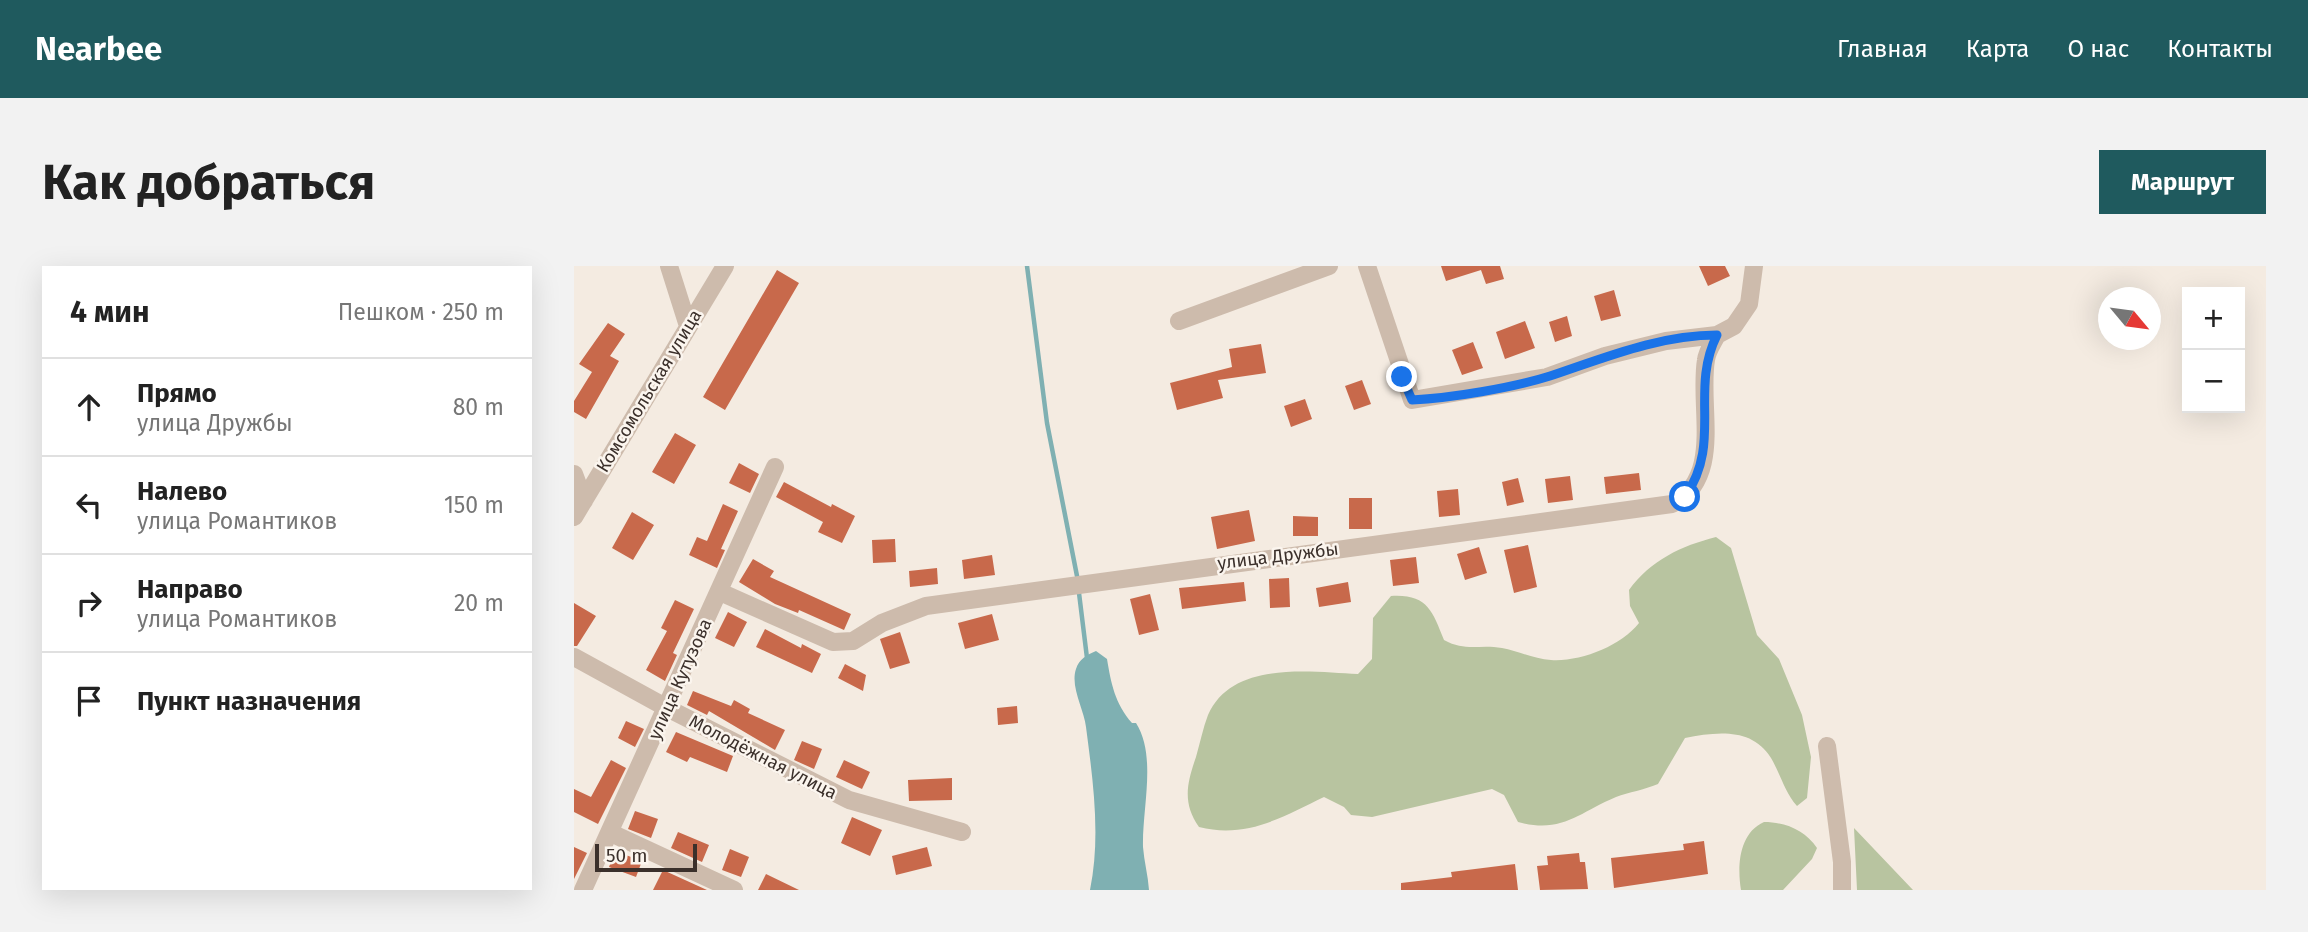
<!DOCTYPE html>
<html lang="ru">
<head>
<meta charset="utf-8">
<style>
  :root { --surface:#fff; --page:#f2f2f2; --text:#222; --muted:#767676; --line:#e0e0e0; --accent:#1f5a5e }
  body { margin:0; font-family:"Fira Sans",sans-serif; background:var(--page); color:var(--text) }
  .controls { position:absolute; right:21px; top:21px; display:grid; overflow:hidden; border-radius:0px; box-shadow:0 7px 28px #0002 }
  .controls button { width:63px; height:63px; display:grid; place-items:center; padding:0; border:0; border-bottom:2px solid var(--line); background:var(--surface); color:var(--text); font:35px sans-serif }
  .compass { position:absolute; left:1524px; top:21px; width:63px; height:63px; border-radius:50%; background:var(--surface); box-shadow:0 7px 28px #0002; rotate:119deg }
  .scale { position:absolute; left:21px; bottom:18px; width:102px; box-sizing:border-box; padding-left:7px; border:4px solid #3b302b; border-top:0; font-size:19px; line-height:24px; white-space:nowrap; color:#3b302b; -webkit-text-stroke:5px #fbf5ee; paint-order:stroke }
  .stop { position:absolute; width:21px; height:21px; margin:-16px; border:5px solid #1a73e8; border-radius:50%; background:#fff }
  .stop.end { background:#1a73e8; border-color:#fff; box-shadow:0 2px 7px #0008 }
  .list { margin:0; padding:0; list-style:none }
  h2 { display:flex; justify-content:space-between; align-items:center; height:91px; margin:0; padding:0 28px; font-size:30px }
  h2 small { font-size:23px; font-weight:400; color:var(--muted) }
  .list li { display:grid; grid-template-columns:46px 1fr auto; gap:21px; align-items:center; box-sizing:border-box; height:98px; padding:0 28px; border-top:2px solid var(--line) }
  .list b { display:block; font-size:26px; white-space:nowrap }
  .list p { margin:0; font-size:23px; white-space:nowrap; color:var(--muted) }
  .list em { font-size:23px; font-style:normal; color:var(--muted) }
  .icon { flex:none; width:38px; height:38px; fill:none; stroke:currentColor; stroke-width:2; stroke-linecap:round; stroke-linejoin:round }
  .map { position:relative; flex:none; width:1692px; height:624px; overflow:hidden; border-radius:0px }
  header { display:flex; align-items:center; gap:42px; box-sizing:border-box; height:98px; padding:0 35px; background:var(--accent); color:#fff }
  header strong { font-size:33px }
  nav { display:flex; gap:38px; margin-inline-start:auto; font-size:24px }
  .intro { display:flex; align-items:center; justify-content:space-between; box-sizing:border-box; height:168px; padding:0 42px }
  h1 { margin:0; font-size:49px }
  .button { padding:18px 32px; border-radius:0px; background:var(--accent); color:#fff; font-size:24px; font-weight:700 }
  main { display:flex; gap:42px; padding:0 42px }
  aside { flex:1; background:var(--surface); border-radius:0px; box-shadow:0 7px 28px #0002 }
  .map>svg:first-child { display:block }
  .green { fill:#b8c4a0 }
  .water { fill:#7fb0b2 }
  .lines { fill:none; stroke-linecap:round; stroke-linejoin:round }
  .stream { stroke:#7fb0b2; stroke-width:4.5 }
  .building { fill:#c8694b }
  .minor { stroke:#cdbbac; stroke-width:18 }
  .route { stroke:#1a73e8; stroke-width:9 }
  .labels { text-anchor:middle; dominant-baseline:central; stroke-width:5; stroke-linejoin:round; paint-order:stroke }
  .street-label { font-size:18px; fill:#3b302b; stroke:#fbf5ee }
</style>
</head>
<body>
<header>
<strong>Nearbee</strong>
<nav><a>Главная</a><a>Карта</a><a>О нас</a><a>Контакты</a></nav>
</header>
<div class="intro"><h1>Как добраться</h1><a class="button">Маршрут</a></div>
<main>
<aside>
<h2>4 мин<small>Пешком · 250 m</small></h2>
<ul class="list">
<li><svg class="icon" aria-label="ahead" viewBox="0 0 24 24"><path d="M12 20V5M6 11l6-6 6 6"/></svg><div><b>Прямо</b><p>улица Дружбы</p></div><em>80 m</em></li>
<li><svg class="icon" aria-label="left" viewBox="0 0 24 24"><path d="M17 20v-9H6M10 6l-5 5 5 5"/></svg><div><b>Налево</b><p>улица Романтиков</p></div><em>150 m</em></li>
<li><svg class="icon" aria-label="right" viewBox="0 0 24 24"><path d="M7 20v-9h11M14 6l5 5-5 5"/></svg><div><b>Направо</b><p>улица Романтиков</p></div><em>20 m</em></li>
<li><svg class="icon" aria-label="arrive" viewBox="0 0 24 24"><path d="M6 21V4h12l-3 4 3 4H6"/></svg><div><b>Пункт назначения</b></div></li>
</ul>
</aside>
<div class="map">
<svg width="1692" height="624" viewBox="0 0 1692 624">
  <rect width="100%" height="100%" fill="#f4ebe1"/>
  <path class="green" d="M 1142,271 L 1157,282 L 1183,369 L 1205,393 L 1228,449 L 1237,491 L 1233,532 L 1223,540 C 1210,525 1207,509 1197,492 C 1178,461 1142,466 1111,472 L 1084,518 C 1070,524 1055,526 1042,531 C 1004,547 988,568 944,556 L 930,529 L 918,523 L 798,551 L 777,549 L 770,541 L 750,531 C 709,551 672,573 625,561 C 608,537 613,517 622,491 C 626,477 629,462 634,449 C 658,394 736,406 784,408 L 798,393 L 799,352 L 817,330 C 853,328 858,344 870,374 C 892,386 905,378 928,382 C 944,385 960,393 977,394 C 1006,396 1047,380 1065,357 L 1056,340 L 1055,324 C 1077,294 1107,280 1142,271 Z
    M 1190,556 C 1211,556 1231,564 1243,582 L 1238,593 L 1209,624 L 1167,624 C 1163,600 1165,567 1190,556 Z
    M 1280,562 L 1339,624 L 1283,624 Z"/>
  <path class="water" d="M 522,385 L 533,393 C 537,417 541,438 558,457 L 562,457 C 583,490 568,542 569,581 C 570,595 574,609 575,624 L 516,624 C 527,570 519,515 512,461 C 510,443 496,421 502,403 C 505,393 513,389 522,385 Z"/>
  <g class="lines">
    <path class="stream" d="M 453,0 L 473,157 L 503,310
      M 505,327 L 513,392"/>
  </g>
  <path class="building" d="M 867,0 L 926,0 L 930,13 L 912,18 L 907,4 L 872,15 Z
    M 1125,0 L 1151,0 L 1156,10 L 1134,20 Z
    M 203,4 L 225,17 L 151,144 L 129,131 Z
    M 1040,24 L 1047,50 L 1027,55 L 1020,30 Z
    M 993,50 L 998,70 L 981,76 L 975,56 Z
    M 951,55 L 961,82 L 931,93 L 922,66 Z
    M 34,57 L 51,68 L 36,90 L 45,95 L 12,153 L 0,146 L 0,135 L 18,106 L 5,98 Z
    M 899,76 L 909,102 L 888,109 L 878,84 Z
    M 687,78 L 692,107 L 644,114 L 649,132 L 603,144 L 596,117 L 658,101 L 655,83 Z
    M 788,114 L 797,138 L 780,144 L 771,120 Z
    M 731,133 L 738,153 L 717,161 L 710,140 Z
    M 101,167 L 122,179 L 100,218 L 78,206 Z
    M 165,197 L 185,208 L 176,227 L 155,217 Z
    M 1065,207 L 1067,224 L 1032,228 L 1030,211 Z
    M 996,210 L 999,234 L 974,237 L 971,213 Z
    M 944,212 L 950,236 L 933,240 L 928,216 Z
    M 210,216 L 257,241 L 258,238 L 281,250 L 268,277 L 244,266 L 249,256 L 202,231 Z
    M 884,223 L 886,249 L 865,251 L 863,225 Z
    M 775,232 L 798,232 L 798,263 L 775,263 Z
    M 149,238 L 164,245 L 147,283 L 151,284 L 143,302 L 115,289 L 123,271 L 133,275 Z
    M 675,244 L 681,275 L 643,283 L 637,251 Z
    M 58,246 L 80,259 L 59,294 L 38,282 Z
    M 719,250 L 744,251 L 744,270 L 719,270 Z
    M 321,273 L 322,296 L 299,297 L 298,274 Z
    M 954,279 L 963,321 L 940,327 L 930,284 Z
    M 905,281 L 913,307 L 891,314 L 883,288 Z
    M 418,289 L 421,309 L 390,313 L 388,294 Z
    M 842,291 L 845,317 L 819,320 L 816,294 Z
    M 179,293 L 200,305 L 196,311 L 277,348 L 270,364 L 225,344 L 224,347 L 201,338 L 165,316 Z
    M 363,302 L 364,318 L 336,321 L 335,305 Z
    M 715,312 L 716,341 L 696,342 L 695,313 Z
    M 670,316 L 672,335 L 608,343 L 605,322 Z
    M 774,316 L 777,336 L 745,341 L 742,322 Z
    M 576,328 L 585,364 L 565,369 L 556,333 Z
    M 101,334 L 120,343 L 99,387 L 103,389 L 91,415 L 72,404 L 93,365 L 87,362 Z
    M 0,337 L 22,350 L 3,380 L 0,380 Z
    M 154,346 L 173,356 L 160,381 L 141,372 Z
    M 418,348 L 425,374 L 391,383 L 384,357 Z
    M 191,363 L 227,382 L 228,378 L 247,388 L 238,407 L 182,381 Z
    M 326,366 L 336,397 L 316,403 L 306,373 Z
    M 271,398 L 292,409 L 289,425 L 264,412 Z
    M 119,425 L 157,440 L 160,434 L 176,443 L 174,447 L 211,464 L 201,484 L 135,445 L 133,449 L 113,439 Z
    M 443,440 L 444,457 L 424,459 L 423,442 Z
    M 52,455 L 70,463 L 61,481 L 44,472 Z
    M 102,466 L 159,490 L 153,506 L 116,491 L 113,496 L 92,486 Z
    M 228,475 L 248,483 L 240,503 L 220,494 Z
    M 37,494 L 52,502 L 24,558 L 0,546 L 0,523 L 17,531 Z
    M 270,494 L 296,506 L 288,523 L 262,511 Z
    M 378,512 L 378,534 L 335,535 L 334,514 Z
    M 61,545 L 84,553 L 77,572 L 54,563 Z
    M 278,551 L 308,564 L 296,590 L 267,577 Z
    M 104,566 L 135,579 L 128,596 L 97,582 Z
    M 1130,575 L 1134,608 L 1040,622 L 1037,592 L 1110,584 L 1109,578 Z
    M 0,581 L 13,587 L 0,613 Z
    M 353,581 L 358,600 L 322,609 L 318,590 Z
    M 156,583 L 175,591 L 167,611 L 148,604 Z
    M 41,585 L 68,595 L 62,611 L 35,601 Z
    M 1005,587 L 1006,596 L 1011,596 L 1014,623 L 966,624 L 963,600 L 974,599 L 973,590 Z
    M 941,598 L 944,624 L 827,624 L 827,617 L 878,611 L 877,606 Z
    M 89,604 L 133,624 L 79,624 Z
    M 192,608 L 225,624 L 184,624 Z"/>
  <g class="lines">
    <path class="minor" d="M 95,0 L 114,60
      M 793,0 L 838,134 L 973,111 L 1031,90 L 1092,75 L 1143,69 L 1160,60 L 1175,38 L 1180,0
      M 605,55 L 755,0
      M 0,208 L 10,235
      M 0,251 L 151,0
      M 146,326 L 259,376 L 279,375 L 308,357 L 352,340 L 1098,238 C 1150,212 1124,140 1132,94 C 1133,85 1139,77 1143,69
      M 0,391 L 93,442 L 275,534 L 388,566
      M 1253,480 L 1268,596 L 1268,624
      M 37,567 L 160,624
      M 9,624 L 201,201"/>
  </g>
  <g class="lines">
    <path class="route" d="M 828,111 L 838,134 C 877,132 938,122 976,110 C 1030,92 1085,69 1143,69 C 1115,125 1149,176 1111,231"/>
  </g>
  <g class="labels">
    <g class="street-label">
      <text transform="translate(75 125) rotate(-59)">Комсомольская улица</text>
      <text transform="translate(704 290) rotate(-7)">улица Дружбы</text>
      <text transform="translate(106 413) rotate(-66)">улица Кутузова</text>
      <text transform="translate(189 491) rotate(27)">Молодёжная улица</text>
    </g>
  </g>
</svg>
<div class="controls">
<button>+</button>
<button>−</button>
</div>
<svg class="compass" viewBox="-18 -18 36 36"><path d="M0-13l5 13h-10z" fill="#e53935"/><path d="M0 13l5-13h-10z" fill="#767676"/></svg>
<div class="scale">50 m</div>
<div class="stop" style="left:1111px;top:231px"></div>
<div class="stop end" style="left:828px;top:111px"></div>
</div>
</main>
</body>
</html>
